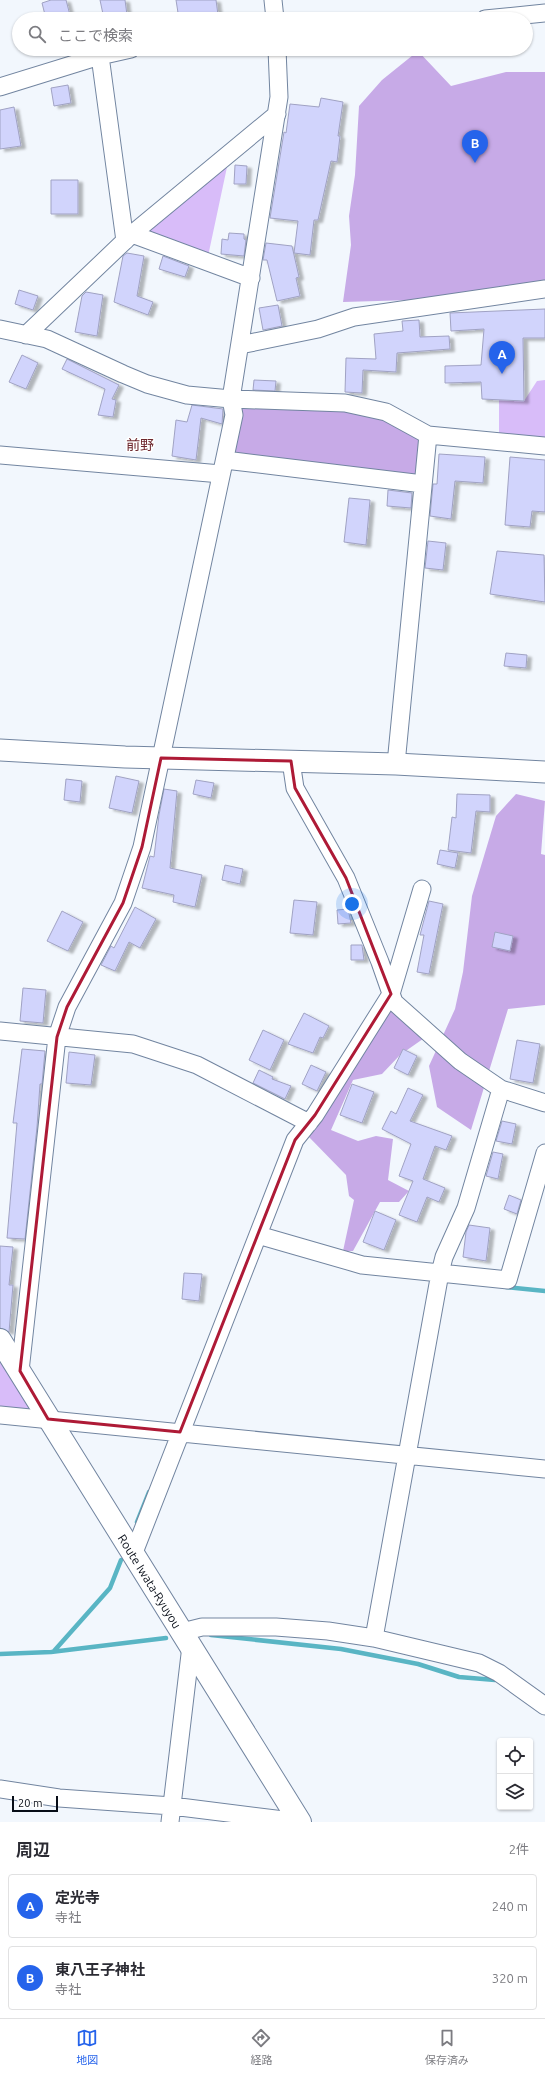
<!DOCTYPE html>
<html lang="ja">
<head>
<meta charset="utf-8">
<style>
  :root { --surface:#fff; --page:#f2f2f3; --text:#2b2b33; --muted:#7c7c81; --line:#e1e1e2; --accent:#2563eb }
  body { margin:0; font-family:Ubuntu,"Noto Sans JP",sans-serif; background:var(--page); color:var(--text) }
  .controls { position:absolute; right:12px; bottom:12px; display:grid; overflow:hidden; border-radius:4px; box-shadow:0 1px 3px #0004 }
  .controls button { width:36px; height:36px; display:grid; place-items:center; padding:0; border:0; border-bottom:1px solid var(--line); background:var(--surface); color:var(--text); font:20px sans-serif }
  .scale { position:absolute; left:12px; bottom:10px; width:46px; box-sizing:border-box; padding-left:4px; border:2px solid #070d17; border-top:0; font-size:11px; line-height:14px; white-space:nowrap; color:#070d17; -webkit-text-stroke:3px #fff; paint-order:stroke }
  .you { position:absolute; left:352px; top:904px; width:14px; height:14px; margin:-10px; border:3px solid #fff; border-radius:50%; background:#1a73e8; box-shadow:0 0 0 6px #1a73e833 }
  .badge { display:grid; place-items:center; width:26px; height:26px; border-radius:50%; background:var(--accent); color:#fff; font-size:13px; font-weight:700 }
  .pin { position:absolute; translate:-50% -33px; filter:drop-shadow(0 1px 2px #0008) }
  .pin::after { content:''; position:absolute; top:21px; width:14px; height:12px; background:inherit; clip-path:polygon(0 0,100% 0,50% 100%) }
  .list { margin:0; padding:0; list-style:none }
  h2 { display:flex; justify-content:space-between; align-items:center; height:52px; margin:0; padding:0 16px; font-size:17px }
  h2 small { font-size:13px; font-weight:400; color:var(--muted) }
  .list li { display:grid; grid-template-columns:26px 1fr auto; gap:12px; align-items:center; box-sizing:border-box; height:64px; margin:0 8px 8px; padding:0 8px; border:1px solid var(--line); border-radius:4px }
  .list b { display:block; font-size:15px; white-space:nowrap }
  .list p { margin:0; font-size:13px; white-space:nowrap; color:var(--muted) }
  .list em { font-size:13px; font-style:normal; color:var(--muted) }
  .icon { flex:none; width:22px; height:22px; fill:none; stroke:currentColor; stroke-width:2; stroke-linecap:round; stroke-linejoin:round }
  .map { position:relative; flex:none; width:545px; height:1822px; overflow:hidden }
  .search { position:absolute; background:var(--surface); box-shadow:0 1px 3px #0004; left:12px; right:12px; top:12px; height:44px; display:flex; align-items:center; gap:10px; box-sizing:border-box; padding:0 14px; border-radius:22px; color:var(--muted); font-size:15px }
  .sheet { height:196px; background:var(--surface) }
  nav { display:flex; justify-content:space-around; align-items:center; box-sizing:border-box; height:56px; border-top:1px solid var(--line); background:var(--surface); font-size:11px; color:var(--muted) }
  nav a { display:grid; justify-items:center; gap:2px }
  nav .on { color:var(--accent) }
  .map>svg:first-child { display:block }
  .green { fill:#d8bcf9 }
  .forest { fill:#c7aae7 }
  .lines { fill:none; stroke-linecap:round; stroke-linejoin:round }
  .stream { stroke:#59b5c4; stroke-width:4.5 }
  .building { fill:#d1d4fc; stroke:#a0a2c3; filter:url(#shadow) }
  .minor-casing { stroke:#7285a0; stroke-width:19 }
  .tertiary-casing { stroke:#7285a0; stroke-width:23 }
  .secondary-casing { stroke:#7285a0; stroke-width:24 }
  .minor { stroke:#fff; stroke-width:17 }
  .tertiary { stroke:#fff; stroke-width:21 }
  .secondary { stroke:#fff; stroke-width:22 }
  .marked { fill:none; stroke:#ae1a36; stroke-width:3; stroke-linejoin:round }
  .labels { text-anchor:middle; dominant-baseline:central; stroke-width:3; stroke-linejoin:round; paint-order:stroke }
  .street-label { font-size:12px; fill:#070d17; stroke:#fff }
  .quarter-label { font-size:14px; fill:#6d262c; stroke:#fff }
</style>
</head>
<body>
<div class="map">
<svg width="545" height="1822" viewBox="0 0 545 1822">
  <defs>
    <filter id="shadow"><feDropShadow dx="4.5" dy="2.5" stdDeviation="1" flood-color="#0004"/></filter>
  </defs>
  <rect width="100%" height="100%" fill="#f2f7fd"/>
  <path class="green" d="M 230,153 L 207,261 L 132,234 Z
    M 545,380 L 545,444 L 499,434 L 499,400 L 524,401 L 537,381 Z
    M 0,1359 L 34,1412 L 0,1411 Z"/>
  <path class="forest" d="M 418,51 L 451,86 L 506,72 L 545,72 L 545,289 L 482,298 L 343,302 L 351,245 L 349,216 L 355,175 L 359,106 L 382,80 Z
    M 231,399 L 345,403 L 428,435 L 423,484 L 225,460 Z
    M 516,794 L 545,801 L 541,854 L 545,855 L 545,1005 L 508,1009 L 471,1130 L 437,1107 L 429,1066 L 455,1009 L 463,972 L 472,896 L 496,816 Z
    M 387,1000 L 430,1034 L 400,1055 L 382,1074 L 353,1080 L 331,1130 L 358,1141 L 376,1136 L 393,1139 L 388,1180 L 409,1191 L 399,1202 L 380,1202 L 353,1251 L 343,1251 L 354,1200 L 349,1196 L 346,1175 L 308,1136 Z"/>
  <g class="lines">
    <path class="stream" d="M 506,1287 L 545,1291
      M 137,1522 L 149,1492
      M 211,1635 L 341,1649 L 418,1664 L 459,1677 L 495,1680
      M 54,1651 L 110,1588 L 121,1560
      M 0,1654 L 51,1652 L 166,1638"/>
  </g>
  <path class="building" d="M 51,0 L 66,0 L 71,19 L 46,19 L 42,3 Z
    M 100,0 L 125,0 L 127,15 L 104,19 Z
    M 176,0 L 216,0 L 218,15 L 195,19 L 179,19 Z
    M 68,85 L 71,103 L 54,106 L 51,88 Z
    M 321,98 L 343,102 L 338,136 L 340,136 L 337,162 L 331,161 L 318,220 L 314,220 L 310,255 L 294,253 L 298,221 L 270,218 L 284,132 L 286,133 L 290,104 L 319,107 Z
    M 14,107 L 21,146 L 0,149 L 0,110 Z
    M 235,165 L 247,166 L 246,184 L 234,184 Z
    M 51,180 L 78,180 L 78,214 L 51,214 Z
    M 229,233 L 244,234 L 244,239 L 246,240 L 244,256 L 221,254 L 222,239 L 228,240 Z
    M 266,243 L 292,246 L 299,277 L 296,278 L 300,296 L 277,301 L 267,260 L 263,260 Z
    M 127,253 L 144,256 L 137,296 L 153,302 L 148,315 L 114,302 L 123,256 Z
    M 163,256 L 189,266 L 185,277 L 159,269 Z
    M 19,290 L 38,296 L 33,310 L 15,304 Z
    M 86,292 L 103,295 L 97,336 L 75,332 L 82,296 Z
    M 278,305 L 282,326 L 263,330 L 259,308 Z
    M 545,309 L 545,338 L 523,338 L 524,401 L 482,399 L 481,382 L 445,383 L 445,366 L 481,365 L 484,329 L 451,331 L 450,313 Z
    M 419,320 L 420,337 L 449,336 L 450,349 L 397,353 L 396,372 L 363,370 L 362,393 L 345,392 L 346,358 L 376,359 L 374,334 L 403,331 L 402,321 Z
    M 22,355 L 38,363 L 26,389 L 9,382 Z
    M 67,359 L 119,385 L 112,399 L 116,400 L 113,417 L 98,415 L 105,389 L 62,369 Z
    M 254,380 L 276,381 L 275,391 L 253,390 Z
    M 192,405 L 223,409 L 222,424 L 201,418 L 196,460 L 172,456 L 176,420 L 187,422 Z
    M 439,454 L 485,457 L 483,483 L 455,481 L 451,519 L 430,516 L 433,484 L 437,484 Z
    M 510,457 L 545,460 L 545,512 L 532,511 L 530,527 L 505,525 Z
    M 388,490 L 412,493 L 411,508 L 387,506 Z
    M 349,498 L 370,500 L 366,545 L 344,542 Z
    M 428,541 L 446,543 L 443,570 L 425,568 Z
    M 497,551 L 544,555 L 545,602 L 490,594 Z
    M 506,653 L 527,655 L 526,668 L 504,666 Z
    M 116,776 L 139,781 L 132,813 L 109,808 Z
    M 66,779 L 82,781 L 80,802 L 64,800 Z
    M 196,780 L 214,783 L 211,798 L 193,794 Z
    M 164,789 L 177,791 L 170,868 L 202,875 L 195,907 L 173,902 L 174,895 L 142,888 L 150,856 L 154,857 L 159,815 Z
    M 457,794 L 490,795 L 490,812 L 476,811 L 471,853 L 448,850 L 452,817 L 456,818 Z
    M 440,850 L 458,853 L 455,868 L 437,864 Z
    M 225,865 L 243,869 L 240,884 L 222,880 Z
    M 294,900 L 317,902 L 313,935 L 290,933 Z
    M 429,901 L 443,904 L 429,974 L 417,972 L 424,935 L 420,935 Z
    M 135,907 L 156,919 L 140,948 L 129,942 L 115,971 L 101,965 L 111,946 L 114,948 Z
    M 348,909 L 351,923 L 338,924 L 337,910 Z
    M 62,911 L 83,922 L 68,951 L 47,941 Z
    M 495,932 L 513,936 L 510,951 L 492,947 Z
    M 351,945 L 362,945 L 364,960 L 351,960 Z
    M 23,988 L 46,990 L 43,1023 L 20,1021 Z
    M 304,1013 L 329,1026 L 323,1038 L 320,1037 L 313,1053 L 288,1044 Z
    M 263,1030 L 284,1040 L 270,1070 L 249,1060 Z
    M 517,1040 L 540,1044 L 533,1083 L 510,1079 Z
    M 22,1049 L 45,1051 L 42,1084 L 40,1084 L 37,1127 L 25,1239 L 7,1238 L 17,1123 L 13,1123 Z
    M 403,1049 L 417,1056 L 408,1075 L 394,1068 Z
    M 69,1052 L 95,1055 L 91,1085 L 66,1083 Z
    M 311,1065 L 326,1072 L 317,1091 L 302,1084 Z
    M 259,1070 L 273,1077 L 272,1079 L 291,1086 L 285,1099 L 253,1083 Z
    M 352,1084 L 374,1092 L 362,1123 L 340,1115 Z
    M 408,1088 L 423,1095 L 410,1121 L 452,1136 L 446,1150 L 435,1146 L 423,1179 L 445,1188 L 439,1202 L 427,1197 L 417,1222 L 399,1215 L 413,1181 L 399,1176 L 411,1144 L 382,1129 L 391,1111 L 396,1114 Z
    M 502,1121 L 516,1124 L 512,1144 L 496,1141 Z
    M 493,1152 L 503,1154 L 498,1179 L 486,1176 Z
    M 509,1195 L 521,1200 L 517,1214 L 504,1209 Z
    M 375,1211 L 396,1220 L 384,1250 L 363,1242 Z
    M 469,1225 L 490,1228 L 486,1261 L 463,1257 L 466,1232 Z
    M 0,1246 L 13,1247 L 9,1285 L 13,1285 L 9,1332 L 0,1328 Z
    M 184,1273 L 202,1274 L 199,1301 L 182,1299 Z"/>
  <g class="lines">
    <g class="minor-casing">
      <path id="minor" d="M 273,0 L 275,19
        M 485,19 L 545,13
        M 100,56 L 125,241
        M 0,87 L 100,56 L 131,49
        M 132,234 L 251,278
        M 0,329 L 47,339 L 123,374 L 147,384 L 187,395 L 231,399 L 345,403 L 386,412 L 428,435 L 545,446
        M 26,335 L 132,234 L 277,114
        M 240,345 L 318,329 L 354,317 L 545,289
        M 0,455 L 221,474
        M 225,460 L 423,484
        M 291,761 L 295,788 L 346,878 L 380,962 L 394,1002 L 460,1061 L 501,1089 L 545,1103
        M 396,764 L 428,435
        M 0,1031 L 133,1044 L 197,1065 L 309,1123
        M 258,1235 L 362,1265 L 508,1280 L 545,1153
        M 20,1371 L 57,1037 L 67,1007 L 123,903 L 142,847 L 234,415 L 231,399 L 279,97 L 277,49
        M 0,1415 L 545,1469
        M 133,1555 L 295,1140 L 315,1115 L 391,994 L 422,889
        M 182,1632 L 202,1627 L 276,1627 L 328,1631 L 374,1638 L 479,1663 L 499,1673 L 545,1706
        M 374,1638 L 440,1273 L 444,1257 L 466,1208 L 501,1089
        M 0,1789 L 59,1798 L 172,1806 L 300,1822
        M 170,1822 L 191,1646"/>
    </g>
    <g class="tertiary-casing">
      <path id="tertiary" d="M 0,750 L 125,757 L 396,764 L 545,772"/>
    </g>
    <g class="secondary-casing">
      <g id="secondary">
        <path id="s1" d="M 0,1340 L 300,1822"/>
      </g>
    </g>
    <use href="#minor" class="minor"/>
    <use href="#tertiary" class="tertiary"/>
    <use href="#secondary" class="secondary"/>
  </g>
  <path class="marked" d="M 161,758 L 291,761 L 295,788 L 346,878 L 391,994 L 315,1115 L 295,1140 L 180,1432 L 48,1419 L 20,1371 L 57,1037 L 67,1007 L 123,903 L 142,847 Z"/>
  <g class="labels">
    <g class="street-label">
      <text stroke="none"><textPath href="#s1" startOffset="284">Route Iwata-Ryuyou</textPath></text>
    </g>
    <g class="quarter-label">
      <text x="140" y="445">前野</text>
    </g>
  </g>
</svg>
<div class="controls">
<button><svg class="icon" aria-label="locate" viewBox="0 0 24 24"><circle cx="12" cy="12" r="6"/><path d="M12 2v4M12 18v4M2 12h4M18 12h4"/></svg></button>
<button><svg class="icon" aria-label="layers" viewBox="0 0 24 24"><path d="M12 4l9 5-9 5-9-5zM3 14l9 5 9-5"/></svg></button>
</div>
<div class="scale">20 m</div>
<div class="you"></div>
<div class="pin badge" style="left:502px;top:374px">A</div>
<div class="pin badge" style="left:475px;top:163px">B</div>
<div class="search"><svg class="icon" aria-label="search" viewBox="0 0 24 24"><circle cx="10" cy="10" r="6"/><path d="M15 15l6 6"/></svg>ここで検索</div>
</div>
<section class="sheet">
<h2>周辺<small>2件</small></h2>
<ul class="list">
<li><span class="badge">A</span><div><b>定光寺</b><p>寺社</p></div><em>240 m</em></li>
<li><span class="badge">B</span><div><b>東八王子神社</b><p>寺社</p></div><em>320 m</em></li>
</ul>
</section>
<nav>
<a class="on"><svg class="icon" aria-label="map" viewBox="0 0 24 24"><path d="M3 6l6-2 6 2 6-2v14l-6 2-6-2-6 2zM9 4v14M15 6v14"/></svg>地図</a>
<a><svg class="icon" aria-label="directions" viewBox="0 0 24 24"><path d="M12 3l9 9-9 9-9-9zM9 14v-3h6M13 9l2 2-2 2"/></svg>経路</a>
<a><svg class="icon" aria-label="saved" viewBox="0 0 24 24"><path d="M7 4h10v16l-5-4-5 4z"/></svg>保存済み</a>
</nav>
</body>
</html>
